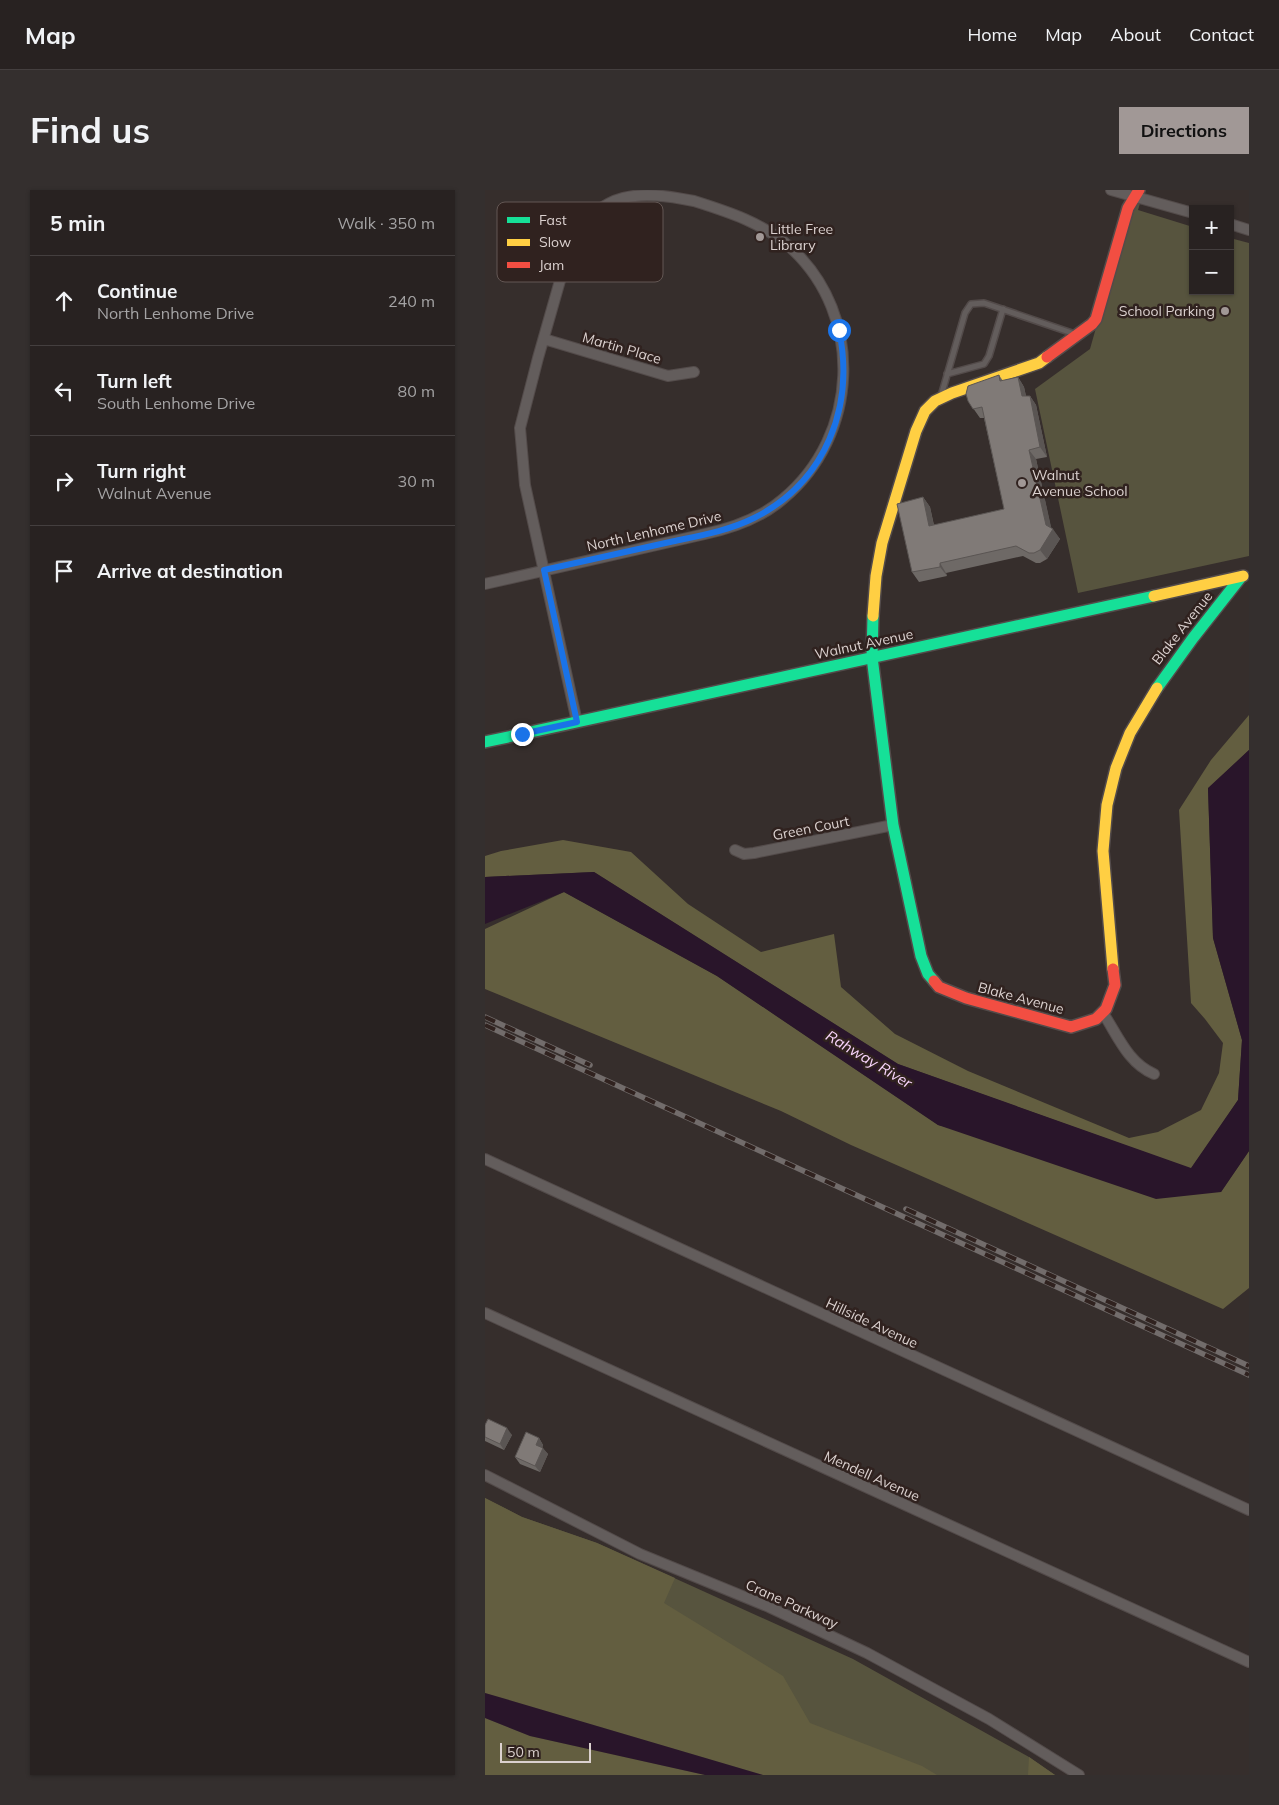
<!DOCTYPE html>
<html lang="en">
<head>
<meta charset="utf-8">
<style>
  :root { --surface:#282221; --page:#342f2e; --text:#f1f3f6; --muted:#a5a4a5; --line:#443f3f; --accent:#a19896 }
  body { margin:0; font-family:Mulish,sans-serif; background:var(--page); color:var(--text) }
  .controls { position:absolute; right:15px; top:15px; display:grid; overflow:hidden; border-radius:0px; box-shadow:0 1px 4px #0004 }
  .controls button { width:45px; height:45px; display:grid; place-items:center; padding:0; border:0; border-bottom:1px solid var(--line); background:var(--surface); color:var(--text); font:25px sans-serif }
  .scale { position:absolute; left:15px; bottom:12px; width:91px; box-sizing:border-box; padding-left:5px; border:2px solid #dbd1cf; border-top:0; font-size:14px; line-height:18px; white-space:nowrap; color:#dbd1cf; -webkit-text-stroke:4px #30221f; paint-order:stroke }
  .stop { position:absolute; width:15px; height:15px; margin:-11px; border:4px solid #1a73e8; border-radius:50%; background:#fff }
  .stop.end { background:#1a73e8; border-color:#fff; box-shadow:0 1px 5px #0008 }
  .list { margin:0; padding:0; list-style:none }
  h2 { display:flex; justify-content:space-between; align-items:center; height:65px; margin:0; padding:0 20px; font-size:21px }
  h2 small { font-size:16px; font-weight:400; color:var(--muted) }
  .list li { display:grid; grid-template-columns:32px 1fr auto; gap:15px; align-items:center; box-sizing:border-box; height:90px; padding:0 20px; border-top:1px solid var(--line) }
  .list b { display:block; font-size:19px; white-space:nowrap }
  .list p { margin:0; font-size:16px; white-space:nowrap; color:var(--muted) }
  .list em { font-size:16px; font-style:normal; color:var(--muted) }
  .icon { flex:none; width:28px; height:28px; fill:none; stroke:currentColor; stroke-width:2; stroke-linecap:round; stroke-linejoin:round }
  .map { position:relative; flex:none; width:764px; height:1585px; overflow:hidden; border-radius:0px }
  header { display:flex; align-items:center; gap:30px; box-sizing:border-box; height:70px; padding:0 25px; background:var(--surface); border-bottom:1px solid var(--line) }
  header strong { font-size:24px }
  nav { display:flex; gap:28px; margin-inline-start:auto; font-size:18px }
  .intro { display:flex; align-items:center; justify-content:space-between; box-sizing:border-box; height:120px; padding:0 30px }
  h1 { margin:0; font-size:35px }
  .button { padding:12px 22px; border-radius:0px; background:var(--accent); color:#111; font-size:18px; font-weight:700 }
  main { display:flex; gap:30px; padding:0 30px }
  aside { flex:1; background:var(--surface); border-radius:0px; box-shadow:0 1px 4px #0004 }
  .map>svg:first-child { display:block }
  .green { fill:#57543e }
  .forest { fill:#635e40 }
  .water { fill:#29152a }
  .lines { fill:none; stroke-linecap:round; stroke-linejoin:round }
  .lane-casing { stroke:#534b4a; stroke-width:8 }
  .street-casing { stroke:#534b4a; stroke-width:12 }
  .fast-casing { stroke:#534b4a; stroke-width:14 }
  .slow-casing { stroke:#534b4a; stroke-width:14 }
  .jam-casing { stroke:#534b4a; stroke-width:14 }
  .lane { stroke:#635d5c; stroke-width:5 }
  .street { stroke:#635d5c; stroke-width:10 }
  .fast { stroke:#16e098; stroke-width:11 }
  .slow { stroke:#ffcf43; stroke-width:11 }
  .jam { stroke:#f24e42; stroke-width:11 }
  .rail-casing { stroke:#726c6b; stroke-width:5.5 }
  .rail { stroke:#30221f; stroke-width:4; stroke-dasharray:11; stroke-linecap:butt }
  .wall { fill:#6e6966 }
  .shaded-wall { fill:#5a5553 }
  .building { fill:#807a77; stroke:#5a5553 }
  .route { stroke:#1a73e8; stroke-width:6 }
  .poi-dot { fill:#a19896; stroke:#30221f; stroke-width:2 }
  .labels { text-anchor:middle; dominant-baseline:central; stroke-width:5; stroke-linejoin:round; paint-order:stroke }
  .poi-label { font-size:14px; fill:#dbd1cf; stroke:#30221f; text-anchor:start }
  .street-label { font-size:14px; fill:#dbd1cf; stroke:#30221f }
  .water-label { font-size:15px; font-style:italic; fill:#f9d5fc; stroke:#30221f }
  .key { fill:#30221f; stroke:#635754; stroke-width:1 }
  .key-label { font-size:14px; fill:#dbd1cf }
</style>
</head>
<body>
<header>
<strong>Map</strong>
<nav><a>Home</a><a>Map</a><a>About</a><a>Contact</a></nav>
</header>
<div class="intro"><h1>Find us</h1><a class="button">Directions</a></div>
<main>
<aside>
<h2>5 min<small>Walk · 350 m</small></h2>
<ul class="list">
<li><svg class="icon" aria-label="ahead" viewBox="0 0 24 24"><path d="M12 20V5M6 11l6-6 6 6"/></svg><div><b>Continue</b><p>North Lenhome Drive</p></div><em>240 m</em></li>
<li><svg class="icon" aria-label="left" viewBox="0 0 24 24"><path d="M17 20v-9H6M10 6l-5 5 5 5"/></svg><div><b>Turn left</b><p>South Lenhome Drive</p></div><em>80 m</em></li>
<li><svg class="icon" aria-label="right" viewBox="0 0 24 24"><path d="M7 20v-9h11M14 6l5 5-5 5"/></svg><div><b>Turn right</b><p>Walnut Avenue</p></div><em>30 m</em></li>
<li><svg class="icon" aria-label="arrive" viewBox="0 0 24 24"><path d="M6 21V4h12l-3 4 3 4H6"/></svg><div><b>Arrive at destination</b></div></li>
</ul>
</aside>
<div class="map">
<svg width="764" height="1585" viewBox="0 0 764 1585">
  <rect width="100%" height="100%" fill="#362e2c"/>
  <path class="green" d="M 650,0 L 659,0 L 653,20 L 708,37 L 708,101 L 745,101 L 745,48 L 764,53 L 764,366 L 593,403 L 550,199 L 605,159 Z
    M 0,1308 L 37,1327 L 112,1353 L 368,1469 L 544,1567 L 570,1585 L 0,1585 Z"/>
  <path class="forest" d="M 764,525 L 764,560 L 723,599 L 728,748 L 757,850 L 753,910 L 706,979 L 413,874 L 109,682 L 0,687 L 0,666 L 16,661 L 78,650 L 146,662 L 203,714 L 276,762 L 349,744 L 356,797 L 410,844 L 483,881 L 644,948 L 673,942 L 716,920 L 734,883 L 738,853 L 720,829 L 706,813 L 694,620 L 726,570 Z
    M 79,702 L 232,786 L 453,935 L 736,1002 L 764,961 L 764,1098 L 738,1119 L 366,955 L 296,921 L 0,799 L 0,739 Z
    M 0,1308 L 37,1327 L 112,1353 L 190,1388 L 179,1413 L 298,1486 L 325,1533 L 437,1576 L 452,1585 L 278,1585 L 0,1503 Z
    M 0,1528 L 45,1546 L 220,1585 L 0,1585 Z
    M 544,1567 L 570,1585 L 543,1585 Z"/>
  <path class="water" d="M 764,560 L 764,961 L 736,1002 L 671,1009 L 453,935 L 232,786 L 79,702 L 0,734 L 0,687 L 109,682 L 413,874 L 706,978 L 753,910 L 757,850 L 728,748 L 723,598 Z
    M 0,1503 L 278,1585 L 220,1585 L 45,1546 L 0,1528 Z"/>
  <g class="lines">
    <g class="lane-casing">
      <path id="lane" d="M 462,184 L 499,174 L 504,166 L 518,119
        M 456,206 L 480,123 L 486,114 L 499,113 L 590,144"/>
    </g>
    <g class="street-casing">
      <path id="street" d="M 626,0 L 708,23
        M 745,34 L 764,40
        M 59,149 L 183,186 L 209,182
        M 0,394 L 220,344 C 248,338 276,328 298,309 C 374,246 380,126 306,58 C 278,33 244,22 209,11 C 154,0 117,0 86,52 L 53,168 L 35,238 L 40,295 L 92,532
        M 250,660 L 259,664 L 269,663 L 408,635
        M 618,823 C 633,846 643,873 669,884
        M 0,969 L 764,1320
        M 0,1123 L 764,1472
        M 0,1285 L 155,1364 L 284,1417 L 382,1463 L 504,1529 L 594,1585"/>
    </g>
    <g class="fast-casing">
      <path id="fast" d="M 388,426 L 387,467 L 408,635 L 436,766 L 443,784 L 449,791
        M 672,498 L 708,448 L 756,387
        M 0,552 L 669,406"/>
    </g>
    <g class="slow-casing">
      <path id="slow" d="M 669,406 L 758,386
        M 388,426 L 391,386 L 397,353 L 431,241 L 440,221 L 450,211 L 467,203 L 554,173 L 562,167
        M 628,779 L 618,661 L 622,615 L 631,578 L 645,543 L 672,498"/>
    </g>
    <g class="jam-casing">
      <path id="jam" d="M 562,167 L 607,134 L 611,129 L 643,18 L 654,0
        M 449,791 L 454,797 L 481,808 L 586,837 L 611,829 L 621,819 L 630,795 L 628,779"/>
    </g>
    <use href="#lane" class="lane"/>
    <use href="#street" class="street"/>
    <use href="#fast" class="fast"/>
    <use href="#slow" class="slow"/>
    <use href="#jam" class="jam"/>
    <g class="rail-casing">
      <path id="rail" d="M 0,827 L 105,875
        M 0,835 L 764,1185
        M 421,1019 L 764,1176"/>
    </g>
    <use href="#rail" class="rail"/>
  </g>
  <path class="wall" d="M 514,185 L 518,191 L 533,187 L 539,197 L 541,206 L 545,206 L 551,215 L 562,267 L 551,269 L 566,338 L 575,349 L 562,369 L 555,373 L 551,373 L 538,366 L 461,383 L 462,386 L 434,392 L 427,382 L 438,307 L 445,317 L 449,335 L 519,319 L 499,228 L 495,228 L 483,211 Z
    M 0,1235 L 27,1245 L 19,1260 L 0,1251 Z
    M 54,1248 L 58,1255 L 57,1258 L 63,1264 L 55,1282 L 35,1274 L 30,1267 Z"/>
  <path class="shaded-wall" d="M 533,187 L 539,197 L 543,216 L 537,206 Z
    M 545,206 L 551,215 L 562,267 L 555,257 Z
    M 544,260 L 551,269 L 567,341 L 568,339 L 575,349 L 562,369 L 555,360 L 561,335 Z
    M 438,307 L 445,317 L 451,346 L 444,336 Z
    M 455,373 L 461,383 L 462,386 L 455,377 Z
    M 22,1238 L 27,1245 L 19,1260 L 15,1254 Z
    M 54,1248 L 58,1255 L 56,1261 L 51,1255 Z
    M 58,1258 L 63,1264 L 55,1282 L 50,1276 Z"/>
  <path class="building" d="M 514,185 L 515,191 L 533,187 L 537,206 L 545,206 L 555,257 L 544,260 L 561,335 L 568,339 L 555,360 L 549,363 L 544,363 L 531,356 L 455,373 L 455,377 L 427,382 L 412,314 L 438,307 L 444,336 L 519,319 L 497,217 L 488,219 L 483,211 L 481,204 L 483,196 Z
    M 3,1229 L 22,1238 L 15,1254 L 0,1247 L 0,1235 Z
    M 41,1242 L 54,1248 L 51,1255 L 58,1258 L 50,1276 L 30,1267 Z"/>
  <g class="lines">
    <path class="route" d="M 37,544 L 92,532 L 59,380 C 101,371 143,361 185,352 C 213,346 243,341 269,328 C 341,292 370,216 354,140"/>
  </g>
  <g class="poi-dot">
    <circle cx="275" cy="47" r="5"/>
    <circle cx="740" cy="121" r="5"/>
    <circle cx="537" cy="293" r="5"/>
  </g>
  <g class="labels">
    <g class="poi-label">
      <text x="285" y="39">Little Free<tspan x="285" dy="16">Library</tspan></text>
      <text x="730" y="121" text-anchor="end">School Parking</text>
      <text x="547" y="285">Walnut<tspan x="547" dy="16">Avenue School</tspan></text>
    </g>
    <g class="street-label">
      <text transform="translate(137 158) rotate(16)">Martin Place</text>
      <text transform="translate(169 341) rotate(-13)">North Lenhome Drive</text>
      <text transform="translate(697 438) rotate(-52)">Blake Avenue</text>
      <text transform="translate(379 454) rotate(-12)">Walnut Avenue</text>
      <text transform="translate(326 638) rotate(-11)">Green Court</text>
      <text transform="translate(536 808) rotate(15)">Blake Avenue</text>
      <text transform="translate(387 1133) rotate(25)">Hillside Avenue</text>
      <text transform="translate(387 1286) rotate(24)">Mendell Avenue</text>
      <text transform="translate(307 1414) rotate(24)">Crane Parkway</text>
    </g>
    <g class="water-label">
      <text transform="translate(384 869) rotate(31)">Rahway River</text>
    </g>
  </g>
  <rect x="12" y="12" width="166" height="80" rx="8" class="key"/>
  <rect x="22" y="27" width="23" height="6" fill="#16e098"/>
  <rect x="22" y="49" width="23" height="7" fill="#ffcf43"/>
  <rect x="22" y="72" width="23" height="6" fill="#f24e42"/>
  <g class="key-label">
    <text x="54" y="35">Fast</text>
    <text x="54" y="57">Slow</text>
    <text x="54" y="80">Jam</text>
  </g>
</svg>
<div class="controls">
<button>+</button>
<button>−</button>
</div>
<div class="scale">50 m</div>
<div class="stop" style="left:354px;top:140px"></div>
<div class="stop end" style="left:37px;top:544px"></div>
</div>
</main>
</body>
</html>
